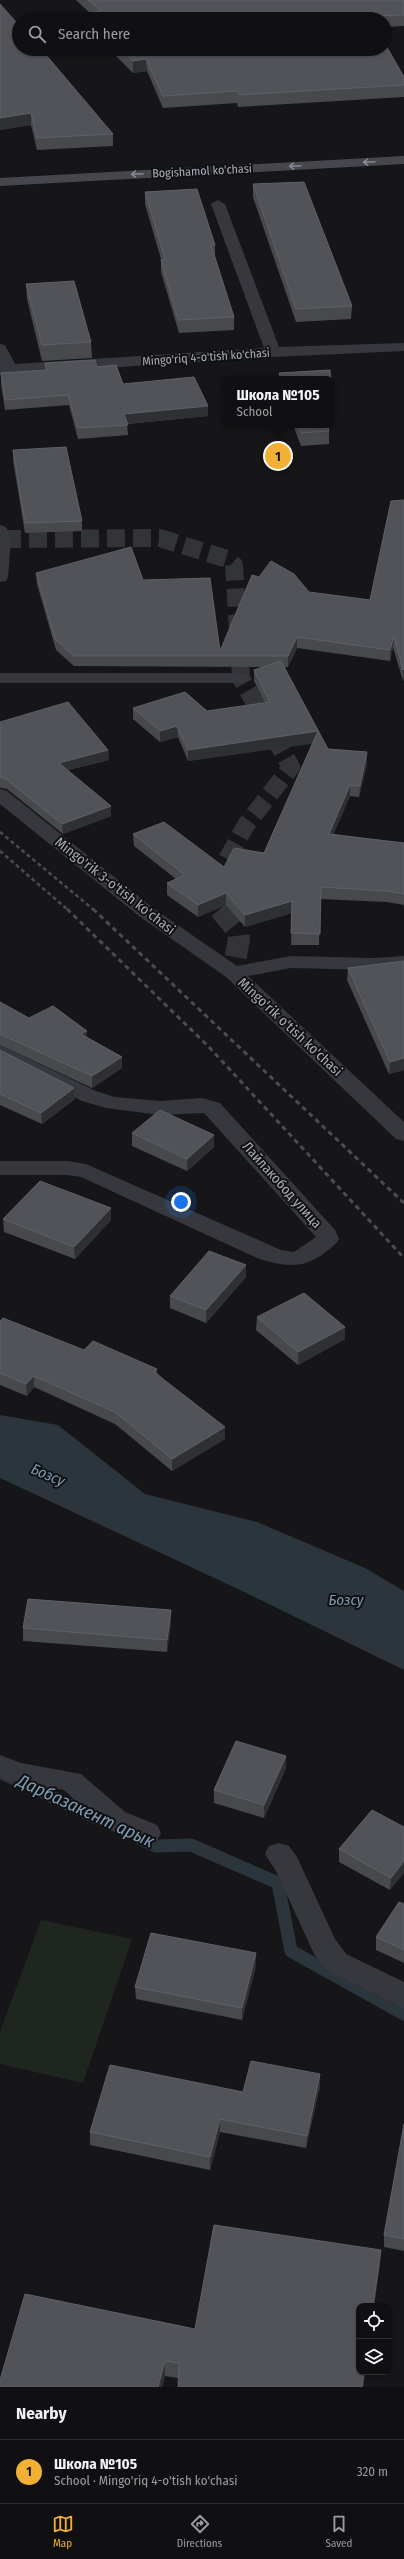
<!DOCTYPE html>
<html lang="en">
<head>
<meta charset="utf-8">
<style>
  :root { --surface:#101012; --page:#19191b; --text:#f1f3f6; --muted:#9c9d9f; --line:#303032; --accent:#f2b134 }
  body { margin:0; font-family:"Fira Sans Condensed",sans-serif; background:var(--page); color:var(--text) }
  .controls { position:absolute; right:12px; bottom:12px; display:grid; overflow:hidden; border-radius:8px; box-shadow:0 1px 3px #0004 }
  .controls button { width:36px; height:36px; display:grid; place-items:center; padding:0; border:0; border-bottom:1px solid var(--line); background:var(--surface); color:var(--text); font:20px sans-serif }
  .you { position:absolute; left:181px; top:1202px; width:14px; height:14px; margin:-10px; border:3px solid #fff; border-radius:50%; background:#1a73e8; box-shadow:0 0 0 6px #1a73e833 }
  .badge { display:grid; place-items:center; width:26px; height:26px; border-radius:50%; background:var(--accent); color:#111; font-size:13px; font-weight:700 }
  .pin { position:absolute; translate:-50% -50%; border:2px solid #fff; box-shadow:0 1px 4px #0006 }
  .popup { position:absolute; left:222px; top:376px; width:112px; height:52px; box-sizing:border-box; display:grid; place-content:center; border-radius:8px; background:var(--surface); filter:drop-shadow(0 1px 3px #0005); font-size:13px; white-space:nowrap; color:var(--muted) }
  .popup b { font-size:15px; color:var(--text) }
  .popup::after { content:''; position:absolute; left:50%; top:100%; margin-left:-8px; border:8px solid transparent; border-top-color:var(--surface) }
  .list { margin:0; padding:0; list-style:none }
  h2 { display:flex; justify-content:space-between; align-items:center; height:52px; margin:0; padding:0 16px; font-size:17px }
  h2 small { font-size:13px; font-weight:400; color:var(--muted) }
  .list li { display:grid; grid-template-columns:26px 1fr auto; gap:12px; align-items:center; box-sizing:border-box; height:64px; padding:0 16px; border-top:1px solid var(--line) }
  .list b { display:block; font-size:15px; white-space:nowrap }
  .list p { margin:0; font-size:13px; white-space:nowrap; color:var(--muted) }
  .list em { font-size:13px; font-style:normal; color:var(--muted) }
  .icon { flex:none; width:22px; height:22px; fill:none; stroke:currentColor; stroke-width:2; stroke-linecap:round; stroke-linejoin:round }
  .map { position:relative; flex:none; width:404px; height:2387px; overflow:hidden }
  .search { position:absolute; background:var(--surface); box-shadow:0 1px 3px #0004; left:12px; right:12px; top:12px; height:44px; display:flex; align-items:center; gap:10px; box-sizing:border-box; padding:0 14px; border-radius:22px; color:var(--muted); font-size:15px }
  .sheet { height:116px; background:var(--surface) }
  nav { display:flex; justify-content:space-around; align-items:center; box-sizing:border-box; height:56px; border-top:1px solid var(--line); background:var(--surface); font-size:11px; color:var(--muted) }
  nav a { display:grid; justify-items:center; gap:2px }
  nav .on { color:var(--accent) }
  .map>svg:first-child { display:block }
  .green { fill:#1e261f }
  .water { fill:#2c353c }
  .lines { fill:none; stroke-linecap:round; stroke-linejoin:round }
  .stream { stroke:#2c353c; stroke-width:13 }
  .minor-tunnel-far1 { stroke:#333438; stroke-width:18; stroke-dasharray:18 8; stroke-linecap:butt }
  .minor-tunnel { stroke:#333438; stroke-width:22; stroke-dasharray:22 11; stroke-linecap:butt }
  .minor { fill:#37383d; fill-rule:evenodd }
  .secondary { fill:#45474d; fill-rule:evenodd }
  .rail-far1 { stroke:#4a4c52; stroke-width:2.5; stroke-dasharray:4 3; stroke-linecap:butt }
  .rail { stroke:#4a4c52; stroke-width:3; stroke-dasharray:5 4; stroke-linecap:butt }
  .wall { fill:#47494d }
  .shaded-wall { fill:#2f3033 }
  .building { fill:#525359; stroke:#5f6168 }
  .oneway { stroke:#858993 }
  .labels { text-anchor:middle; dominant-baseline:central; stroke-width:4; stroke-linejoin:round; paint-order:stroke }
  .far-street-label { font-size:12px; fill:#a8adb8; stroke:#111113 }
  .street-label { font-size:14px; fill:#a8adb8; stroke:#111113 }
  .water-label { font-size:15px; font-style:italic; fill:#7f9bb3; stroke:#111113 }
  .near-water-label { font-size:18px; font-style:italic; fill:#7f9bb3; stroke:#111113 }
</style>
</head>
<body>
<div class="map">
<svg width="404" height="2387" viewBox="0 0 404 2387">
  <rect width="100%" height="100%" fill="#161618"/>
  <path class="green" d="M 41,1920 L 132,1939 L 83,2083 L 0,2064 L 0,2032 Z"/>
  <path class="water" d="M 0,1415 L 58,1425 L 145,1494 L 257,1522 L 365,1568 L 404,1591 L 404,1670 L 238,1589 L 0,1478 Z"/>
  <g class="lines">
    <path class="stream" d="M 0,1772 L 103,1821
      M 139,1838 L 156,1846 L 191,1845 L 278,1883 L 291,1951 L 404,2014"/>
    <path class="minor-tunnel-far1" d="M 3,539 L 160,538 L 227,559 L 234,565 L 241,678 L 291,767 L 246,825 L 210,890 L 209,896 L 220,910"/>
    <path class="minor-tunnel" d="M 220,909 L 238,931 L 239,939 L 233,973"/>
    <path class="minor" d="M 218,200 L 225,204 L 279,347 L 404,343 L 404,351 L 273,357 L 0,375 L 0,344 L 5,345 L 15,364 L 264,348 L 211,204 Z
      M 0,525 L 6,527 L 11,539 L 8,577 L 6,581 L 0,582 Z
      M 0,673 L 241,673 L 247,674 L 250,678 L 247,682 L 241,683 L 0,683 Z
      M 0,789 L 7,791 L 153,908 L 237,966 L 291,956 L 374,958 L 404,956 L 404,968 L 374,970 L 291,968 L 248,976 L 404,1122 L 404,1141 L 396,1139 L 226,977 L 139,916 L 0,804 Z
      M 0,1045 L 96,1091 L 115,1097 L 160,1101 L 202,1098 L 220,1103 L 335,1230 L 339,1239 C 335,1246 329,1249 323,1254 C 301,1270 282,1266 257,1258 L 81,1177 L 67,1175 L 0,1175 L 0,1161 L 67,1161 L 86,1164 L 281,1250 L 294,1252 L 316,1237 L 204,1113 L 160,1115 L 106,1108 L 82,1101 L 0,1059 Z
      M 0,1755 L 21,1763 L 81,1774 L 125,1812 L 157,1825 L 161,1833 L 157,1841 L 147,1844 L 105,1828 L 64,1790 L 7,1780 L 0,1777 Z
      M 279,1843 L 289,1846 L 297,1857 L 335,1939 L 346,1954 L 404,1982 L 404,2008 L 326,1970 L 314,1954 L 276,1871 L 265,1854 L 269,1846 Z"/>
    <path class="secondary" d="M 404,156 L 404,164 L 0,186 L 0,178 Z"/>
    <path class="rail-far1" d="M 0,832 L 94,910
      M 0,851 L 68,910"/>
    <path class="rail" d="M 67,909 L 209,1047 L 404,1258
      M 93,909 L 404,1203"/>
  </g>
  <path class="wall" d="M 76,0 L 404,0 L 404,26 L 385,27 L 385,19 L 85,19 L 85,14 L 90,13 Z
    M 0,4 L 113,134 L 113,146 L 37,150 L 31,125 L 0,130 Z
    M 109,49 L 385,49 L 404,77 L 404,97 L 238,107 L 237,103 L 163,108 L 147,71 L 133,73 Z
    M 253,184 L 352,306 L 351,319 L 296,322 L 253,197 Z
    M 145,192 L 215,245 L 215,257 L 234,317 L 234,330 L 179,333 L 161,272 L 161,259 L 145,204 Z
    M 26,284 L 91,342 L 92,358 L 42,361 L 27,299 Z
    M 45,363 L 97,367 L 123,384 L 208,416 L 127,424 L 128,435 L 78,439 L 69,405 L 5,410 L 1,384 L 1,373 L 45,370 Z
    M 293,425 L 327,425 L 329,431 L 329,444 L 301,446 Z
    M 13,450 L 82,521 L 82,531 L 25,533 L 13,460 Z
    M 404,500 L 404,679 L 403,681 L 393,647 L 390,661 L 297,648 L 288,667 L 284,667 L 328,749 L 367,752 L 367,764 L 359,797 L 350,796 L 333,835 L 404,843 L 404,905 L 387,902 L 320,899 L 319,945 L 291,945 L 292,913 L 245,927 L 226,905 L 198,917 L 167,895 L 167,883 L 176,879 L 134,846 L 133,834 L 224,867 L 264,853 L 313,743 L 188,761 L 178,737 L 160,742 L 133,719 L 133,708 L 207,711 L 265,703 L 254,681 L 254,670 L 264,667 L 74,666 L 56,650 L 37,584 L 36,573 L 143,580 L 220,651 L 309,592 L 370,600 Z
    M 0,722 L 108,750 L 109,760 L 68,770 L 111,816 L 63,834 L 7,789 L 1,788 L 0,787 Z
    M 404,961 L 404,1070 L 389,1074 L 347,980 L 348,968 Z
    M 0,1002 L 29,1018 L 87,1037 L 122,1068 L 92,1088 L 0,1045 Z
    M 0,1050 L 75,1099 L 42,1124 L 0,1105 Z
    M 132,1133 L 214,1147 L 187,1171 L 132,1146 Z
    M 3,1219 L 111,1220 L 75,1259 L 4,1232 Z
    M 246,1277 L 206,1323 L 170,1308 L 170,1296 Z
    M 257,1317 L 345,1327 L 345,1339 L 298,1365 L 256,1330 Z
    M 0,1321 L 84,1350 L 157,1369 L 157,1373 L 225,1439 L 172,1471 L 115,1424 L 34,1387 L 27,1396 L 0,1385 Z
    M 171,1610 L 171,1623 L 167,1652 L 23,1641 L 23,1628 Z
    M 286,1756 L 286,1768 L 264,1818 L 214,1803 L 214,1790 Z
    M 404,1827 L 390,1890 L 339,1862 L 339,1849 Z
    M 404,1904 L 404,1963 L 376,1950 L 376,1937 Z
    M 256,1953 L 256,1966 L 242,2020 L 136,1999 L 135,1987 Z
    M 320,2086 L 306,2148 L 220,2132 L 210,2170 L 90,2145 L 90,2132 L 243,2092 Z
    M 404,2124 L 404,2251 L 384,2247 L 384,2235 Z
    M 380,2264 L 374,2306 L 359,2306 L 359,2372 L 365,2372 L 363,2387 L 178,2378 L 165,2376 L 162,2387 L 0,2387 L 195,2329 Z"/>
  <path class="shaded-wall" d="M 146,59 L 147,71 L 133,73 L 133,61 Z
    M 31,113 L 31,125 L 0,130 L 0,118 Z
    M 208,406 L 208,416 L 124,424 L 124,414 Z
    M 394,636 L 393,647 L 390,661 L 390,650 Z
    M 297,637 L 297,648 L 288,667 L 288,656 Z
    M 404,669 L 404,679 L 403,681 L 403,670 Z
    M 177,726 L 178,737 L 160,742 L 160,731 Z
    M 318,731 L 318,743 L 188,761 L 188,750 Z
    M 108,750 L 109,760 L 59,772 L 59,763 Z
    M 367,752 L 367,764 L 359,797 L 360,786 Z
    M 350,785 L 350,796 L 328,846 L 329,834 Z
    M 111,806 L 111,816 L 63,834 L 62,824 Z
    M 226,893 L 226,905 L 198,917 L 198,905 Z
    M 292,901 L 292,913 L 245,927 L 245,915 Z
    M 87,1031 L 87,1042 L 81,1034 Z
    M 122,1057 L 122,1068 L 92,1088 L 92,1076 Z
    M 404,1058 L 404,1070 L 389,1074 L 390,1062 Z
    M 74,1088 L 75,1099 L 42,1124 L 41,1113 Z
    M 214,1135 L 214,1147 L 187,1171 L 187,1159 Z
    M 111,1208 L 111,1220 L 75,1259 L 74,1247 Z
    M 246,1265 L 246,1277 L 206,1323 L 206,1310 Z
    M 345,1327 L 345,1339 L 298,1365 L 298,1352 Z
    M 34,1376 L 34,1387 L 27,1396 L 26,1384 Z
    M 225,1427 L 225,1439 L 172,1471 L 172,1459 Z
    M 171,1610 L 171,1623 L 167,1652 L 167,1640 Z
    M 286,1756 L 286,1768 L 264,1818 L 264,1805 Z
    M 404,1861 L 404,1873 L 390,1890 L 391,1878 Z
    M 256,1953 L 256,1966 L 242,2020 L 242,2008 Z
    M 320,2074 L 320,2086 L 306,2148 L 307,2136 Z
    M 220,2119 L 220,2132 L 210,2170 L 210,2157 Z
    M 381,2250 L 380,2264 L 374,2306 L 373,2306 Z
    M 165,2361 L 165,2376 L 162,2387 L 158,2387 Z
    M 364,2372 L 365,2372 L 363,2387 L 362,2387 Z"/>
  <path class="building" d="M 88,0 L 404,0 L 404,15 L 369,16 L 371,19 L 90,19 L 85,14 L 101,11 Z
    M 0,4 L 17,23 L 19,23 L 19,49 L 41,49 L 113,134 L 37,138 L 31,113 L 0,118 Z
    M 385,44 L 404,77 L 404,85 L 239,95 L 237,91 L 163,96 L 146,59 L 133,61 L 121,49 L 385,49 Z
    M 304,182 L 352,306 L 296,309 L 253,184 Z
    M 197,189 L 215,245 L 211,245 L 234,317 L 178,320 L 161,260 L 165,259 L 145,192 Z
    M 74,281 L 91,342 L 42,345 L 26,284 Z
    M 95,360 L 97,367 L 116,365 L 123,384 L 194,377 L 208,406 L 124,414 L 128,425 L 78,428 L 68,395 L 5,400 L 1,373 L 47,370 L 45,363 Z
    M 330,370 L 331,379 L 281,379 L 279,373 Z
    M 298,425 L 327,425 L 329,431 L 301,433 Z
    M 66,447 L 82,521 L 25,523 L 13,450 Z
    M 404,500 L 404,669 L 403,670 L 394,636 L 390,650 L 297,637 L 288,656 L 74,656 L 55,639 L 36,573 L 131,547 L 143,580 L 210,578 L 220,651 L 252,575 L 259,577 L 271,561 L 294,574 L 309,592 L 370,600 L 391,501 Z
    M 281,661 L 328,749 L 367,752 L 360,786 L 350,785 L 329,834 L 404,843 L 404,894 L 387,891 L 321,887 L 320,934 L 291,933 L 292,901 L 245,915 L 226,893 L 198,905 L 167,883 L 185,875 L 133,834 L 164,822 L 224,867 L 234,848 L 264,853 L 318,731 L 188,750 L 177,726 L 160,731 L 133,708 L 185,692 L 207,711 L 270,702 L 254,670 Z
    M 68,702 L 108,750 L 59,763 L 111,806 L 62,824 L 6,779 L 0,777 L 0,722 Z
    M 404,961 L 404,1058 L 390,1062 L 348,968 Z
    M 0,1002 L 29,1018 L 53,1006 L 87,1031 L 81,1034 L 122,1057 L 92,1076 L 0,1034 Z
    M 0,1050 L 74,1088 L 41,1113 L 0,1094 Z
    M 160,1110 L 214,1135 L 187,1159 L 132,1133 Z
    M 40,1181 L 111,1208 L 74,1247 L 3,1219 Z
    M 209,1251 L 246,1265 L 206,1310 L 170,1296 Z
    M 304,1293 L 345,1327 L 298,1352 L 257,1317 Z
    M 3,1318 L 84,1350 L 93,1341 L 157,1369 L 154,1372 L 225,1427 L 172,1459 L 115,1412 L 34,1376 L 26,1384 L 0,1373 L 0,1321 Z
    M 28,1599 L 171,1610 L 167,1640 L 23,1628 Z
    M 236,1741 L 286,1756 L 264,1805 L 214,1790 Z
    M 372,1810 L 404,1827 L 404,1861 L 391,1878 L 339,1849 Z
    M 399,1902 L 404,1904 L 404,1950 L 376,1937 Z
    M 151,1933 L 256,1953 L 242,2008 L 135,1987 Z
    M 251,2061 L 320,2074 L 307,2136 L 220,2119 L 210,2157 L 90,2132 L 110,2065 L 243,2092 Z
    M 404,2124 L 404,2239 L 384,2235 Z
    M 214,2225 L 381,2250 L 373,2306 L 359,2306 L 359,2372 L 364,2372 L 362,2387 L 178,2387 L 179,2363 L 165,2361 L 158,2387 L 0,2387 L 0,2380 L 25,2294 L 195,2329 Z"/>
  <defs><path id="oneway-shaft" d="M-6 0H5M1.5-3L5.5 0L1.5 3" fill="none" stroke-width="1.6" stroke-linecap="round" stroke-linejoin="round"/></defs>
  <g class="oneway">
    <use href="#oneway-shaft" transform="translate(369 162) rotate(177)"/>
    <use href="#oneway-shaft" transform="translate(295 166) rotate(177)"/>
    <use href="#oneway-shaft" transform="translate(137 174) rotate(177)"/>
  </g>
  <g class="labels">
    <g class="far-street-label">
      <text transform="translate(202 171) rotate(-3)">Bogishamol ko'chasi</text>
      <text transform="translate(206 357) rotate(-4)">Mingo'riq 4-o'tish ko'chasi</text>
    </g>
    <g class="street-label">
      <text transform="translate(115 886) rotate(38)">Mingo'rik 3-o'tish ko'chasi</text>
      <text transform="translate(290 1027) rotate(43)">Mingo'rik o'tish ko'chasi</text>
      <text transform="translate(282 1185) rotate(48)">Лайлакобод улица</text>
    </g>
    <g class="water-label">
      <text transform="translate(48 1475) rotate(23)">Бозсу</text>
      <text x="346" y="1600">Бозсу</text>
    </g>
    <g class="near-water-label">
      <text transform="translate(86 1811) rotate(25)">Дарбазакент арык</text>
    </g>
  </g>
</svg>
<div class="controls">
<button><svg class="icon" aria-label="locate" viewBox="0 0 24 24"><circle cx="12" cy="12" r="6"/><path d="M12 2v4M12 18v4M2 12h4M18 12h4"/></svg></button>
<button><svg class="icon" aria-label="layers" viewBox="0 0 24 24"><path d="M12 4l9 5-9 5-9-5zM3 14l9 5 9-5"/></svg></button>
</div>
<div class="you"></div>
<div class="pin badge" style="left:278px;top:456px">1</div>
<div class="popup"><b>Школа №105</b>School</div>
<div class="search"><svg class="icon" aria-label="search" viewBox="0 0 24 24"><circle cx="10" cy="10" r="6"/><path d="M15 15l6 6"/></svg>Search here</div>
</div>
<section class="sheet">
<h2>Nearby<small></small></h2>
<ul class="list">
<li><span class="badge">1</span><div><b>Школа №105</b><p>School · Mingo'riq 4-o'tish ko'chasi</p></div><em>320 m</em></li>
</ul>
</section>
<nav>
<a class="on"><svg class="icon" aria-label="map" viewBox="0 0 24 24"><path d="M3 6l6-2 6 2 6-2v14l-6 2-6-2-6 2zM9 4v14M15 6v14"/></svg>Map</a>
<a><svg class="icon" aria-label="directions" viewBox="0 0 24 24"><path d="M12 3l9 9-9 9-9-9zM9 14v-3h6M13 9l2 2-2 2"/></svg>Directions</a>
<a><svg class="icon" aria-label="saved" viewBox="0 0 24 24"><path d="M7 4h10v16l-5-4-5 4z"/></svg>Saved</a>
</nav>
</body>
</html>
